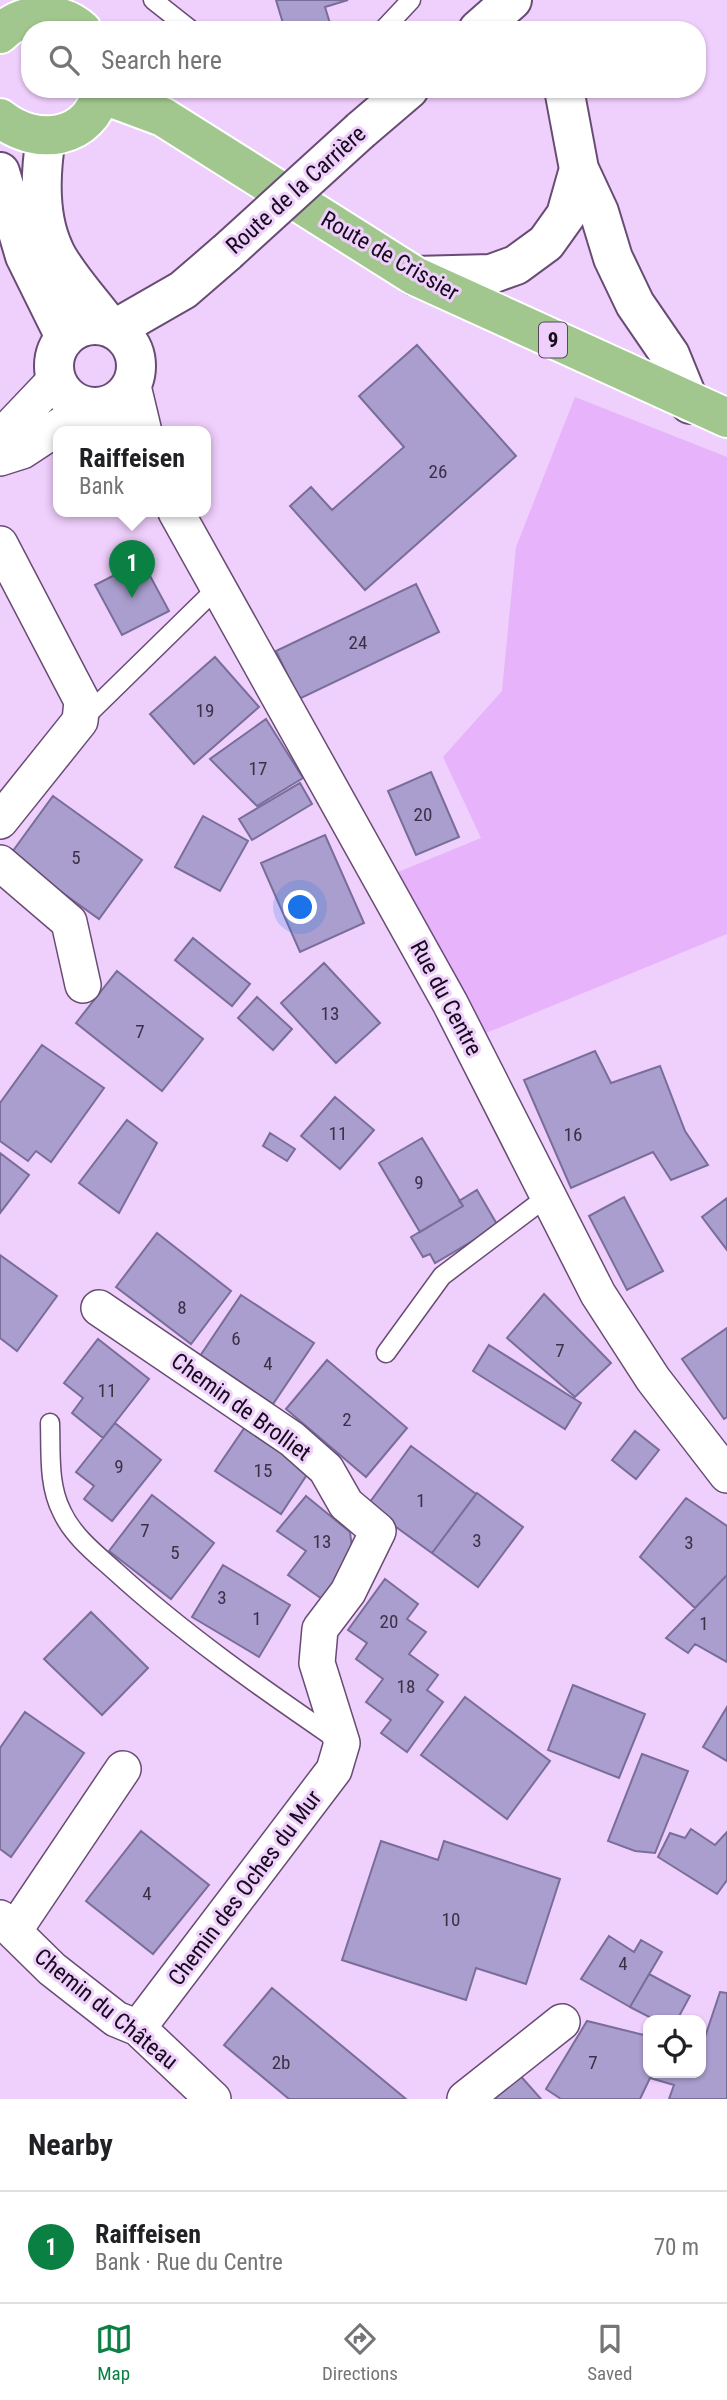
<!DOCTYPE html>
<html lang="en">
<head>
<meta charset="utf-8">
<style>
  :root { --surface:#fff; --page:#f6f6f6; --text:#202124; --muted:#757577; --line:#e0e0e0; --accent:#0b8043 }
  body { margin:0; font-family:"Roboto Condensed",sans-serif; background:var(--page); color:var(--text) }
  .controls { position:absolute; right:21px; bottom:21px; display:grid; overflow:hidden; border-radius:14px; box-shadow:0 2px 5px #0004 }
  .controls button { width:63px; height:63px; display:grid; place-items:center; padding:0; border:0; border-bottom:2px solid var(--line); background:var(--surface); color:var(--text); font:35px sans-serif }
  .you { position:absolute; left:301px; top:908px; width:24px; height:24px; margin:-18px; border:5px solid #fff; border-radius:50%; background:#1a73e8; box-shadow:0 0 0 10px #1a73e833 }
  .badge { display:grid; place-items:center; width:46px; height:46px; border-radius:50%; background:var(--accent); color:#fff; font-size:23px; font-weight:700 }
  .pin { position:absolute; translate:-50% -58px; filter:drop-shadow(0 2px 4px #0008) }
  .pin::after { content:''; position:absolute; top:37px; width:24px; height:21px; background:inherit; clip-path:polygon(0 0,100% 0,50% 100%) }
  .popup { position:absolute; left:53px; top:426px; width:158px; height:91px; box-sizing:border-box; display:grid; place-content:center; border-radius:14px; background:var(--surface); filter:drop-shadow(0 2px 5px #0005); font-size:23px; white-space:nowrap; color:var(--muted) }
  .popup b { font-size:26px; color:var(--text) }
  .popup::after { content:''; position:absolute; left:50%; top:100%; margin-left:-14px; border:14px solid transparent; border-top-color:var(--surface) }
  .list { margin:0; padding:0; list-style:none }
  h2 { display:flex; justify-content:space-between; align-items:center; height:91px; margin:0; padding:0 28px; font-size:30px }
  h2 small { font-size:23px; font-weight:400; color:var(--muted) }
  .list li { display:grid; grid-template-columns:46px 1fr auto; gap:21px; align-items:center; box-sizing:border-box; height:112px; padding:0 28px; border-top:2px solid var(--line) }
  .list b { display:block; font-size:26px; white-space:nowrap }
  .list p { margin:0; font-size:23px; white-space:nowrap; color:var(--muted) }
  .list em { font-size:23px; font-style:normal; color:var(--muted) }
  .icon { flex:none; width:38px; height:38px; fill:none; stroke:currentColor; stroke-width:2; stroke-linecap:round; stroke-linejoin:round }
  .map { position:relative; flex:none; width:727px; height:2099px; overflow:hidden }
  .search { position:absolute; background:var(--surface); box-shadow:0 2px 5px #0004; left:21px; right:21px; top:21px; height:77px; display:flex; align-items:center; gap:18px; box-sizing:border-box; padding:0 24px; border-radius:28px; color:var(--muted); font-size:26px }
  .sheet { height:203px; background:var(--surface) }
  nav { display:flex; justify-content:space-around; align-items:center; box-sizing:border-box; height:98px; border-top:2px solid var(--line); background:var(--surface); font-size:19px; color:var(--muted) }
  nav a { display:grid; justify-items:center; gap:4px }
  nav .on { color:var(--accent) }
  .map>svg:first-child { display:block }
  .green { fill:#e7b3fa }
  .building { fill:#aa9ece; stroke:#796d9a; stroke-width:2 }
  .lines { fill:none; stroke-linecap:round; stroke-linejoin:round }
  .lane-casing { stroke:#684c73; stroke-width:21 }
  .street-casing { stroke:#684c73; stroke-width:38 }
  .secondary-casing { stroke:#684c73; stroke-width:42 }
  .primary-casing { stroke:#fff; stroke-width:42 }
  .lane { stroke:#fff; stroke-width:18 }
  .street { stroke:#fff; stroke-width:35 }
  .secondary { stroke:#fff; stroke-width:38 }
  .primary { stroke:#a1c78e; stroke-width:38 }
  .secondary-bridge-casing { stroke:#684c73; stroke-width:42; stroke-linecap:butt }
  .secondary-bridge { stroke:#fff; stroke-width:38 }
  .labels { text-anchor:middle; dominant-baseline:central; stroke-width:6; stroke-linejoin:round; paint-order:stroke }
  .number-label { font-size:19px; fill:#3b3047 }
  .shield { fill:#efcffc; stroke:#57465e; stroke-width:2 }
  .shield-label { font-size:21px; font-weight:bold; fill:#160b1a }
  .street-label { font-size:23px; fill:#160b1a; stroke:#efcffc }
</style>
</head>
<body>
<div class="map">
<svg width="727" height="2099" viewBox="0 0 727 2099">
  <rect width="100%" height="100%" fill="#efcffc"/>
  <path class="green" d="M 575,397 L 727,457 L 727,934 L 486,1033 L 398,872 L 481,838 L 443,757 L 502,691 L 516,547 Z"/>
  <path class="building" d="M 276,0 L 348,0 L 325,7 L 332,30 L 285,30 Z
    M 417,345 L 516,456 L 365,590 L 290,506 L 311,487 L 332,510 L 404,447 L 359,396 Z
    M 142,561 L 169,611 L 122,635 L 95,585 Z
    M 416,584 L 439,632 L 299,699 L 276,651 Z
    M 215,657 L 259,707 L 194,764 L 150,714 Z
    M 266,719 L 303,778 L 257,806 L 210,759 Z
    M 431,772 L 459,837 L 416,855 L 388,791 Z
    M 300,783 L 312,804 L 252,840 L 239,819 Z
    M 53,796 L 142,860 L 99,919 L 10,855 Z
    M 203,816 L 248,841 L 220,891 L 175,867 Z
    M 325,835 L 364,923 L 300,952 L 261,863 Z
    M 193,938 L 250,984 L 232,1006 L 175,960 Z
    M 324,963 L 380,1023 L 336,1063 L 281,1003 Z
    M 117,971 L 203,1039 L 162,1091 L 76,1023 Z
    M 257,997 L 292,1029 L 273,1050 L 238,1018 Z
    M 42,1045 L 104,1088 L 51,1162 L 36,1151 L 28,1161 L 0,1141 L 0,1103 Z
    M 595,1051 L 611,1083 L 660,1066 L 685,1131 L 708,1165 L 671,1180 L 653,1152 L 571,1188 L 524,1080 Z
    M 335,1097 L 374,1130 L 340,1169 L 301,1136 Z
    M 127,1120 L 157,1143 L 119,1213 L 79,1183 Z
    M 270,1133 L 295,1149 L 287,1161 L 263,1146 Z
    M 422,1138 L 463,1206 L 420,1232 L 379,1163 Z
    M 0,1153 L 29,1175 L 0,1213 Z
    M 477,1190 L 498,1226 L 435,1263 L 430,1254 L 423,1257 L 411,1237 L 463,1206 L 459,1201 Z
    M 624,1197 L 663,1271 L 627,1290 L 589,1216 Z
    M 727,1198 L 727,1250 L 702,1217 Z
    M 157,1233 L 231,1291 L 191,1344 L 116,1287 Z
    M 0,1255 L 57,1296 L 17,1351 L 0,1338 Z
    M 544,1294 L 611,1363 L 575,1397 L 507,1338 Z
    M 241,1295 L 314,1343 L 273,1404 L 200,1356 Z
    M 727,1328 L 727,1417 L 724,1419 L 682,1359 Z
    M 98,1339 L 149,1379 L 103,1438 L 72,1413 L 83,1398 L 64,1383 Z
    M 489,1345 L 581,1403 L 565,1429 L 473,1371 Z
    M 327,1360 L 407,1428 L 366,1477 L 286,1409 Z
    M 115,1423 L 161,1460 L 112,1521 L 84,1499 L 94,1486 L 76,1472 Z
    M 245,1427 L 310,1470 L 281,1514 L 215,1471 Z
    M 635,1431 L 659,1450 L 636,1479 L 612,1460 Z
    M 411,1446 L 476,1494 L 432,1553 L 367,1506 Z
    M 477,1493 L 523,1527 L 478,1587 L 432,1553 Z
    M 152,1495 L 214,1543 L 171,1599 L 109,1551 Z
    M 306,1496 L 350,1532 L 354,1564 L 322,1599 L 288,1575 L 306,1551 L 277,1531 Z
    M 686,1498 L 727,1526 L 727,1575 L 695,1608 L 640,1557 Z
    M 223,1565 L 290,1605 L 259,1657 L 192,1617 Z
    M 727,1575 L 727,1662 L 695,1644 L 688,1653 L 666,1638 Z
    M 385,1579 L 418,1604 L 407,1619 L 426,1632 L 409,1654 L 438,1675 L 427,1690 L 443,1702 L 407,1752 L 381,1733 L 391,1720 L 366,1702 L 383,1679 L 356,1659 L 367,1643 L 348,1630 Z
    M 91,1612 L 148,1668 L 102,1715 L 44,1659 Z
    M 573,1685 L 645,1714 L 619,1778 L 548,1750 Z
    M 465,1697 L 550,1761 L 507,1819 L 421,1755 Z
    M 727,1707 L 727,1761 L 703,1747 Z
    M 25,1712 L 84,1753 L 11,1857 L 0,1849 L 0,1748 Z
    M 642,1754 L 688,1771 L 655,1853 L 635,1851 L 608,1841 Z
    M 691,1829 L 715,1845 L 727,1832 L 727,1880 L 717,1894 L 658,1857 L 670,1833 L 685,1838 Z
    M 141,1831 L 209,1885 L 153,1954 L 86,1901 Z
    M 381,1841 L 438,1860 L 444,1841 L 560,1879 L 526,1984 L 476,1968 L 466,2000 L 342,1960 Z
    M 609,1936 L 634,1952 L 641,1940 L 662,1952 L 630,2007 L 581,1979 Z
    M 649,1974 L 690,1996 L 677,2020 L 655,2020 L 630,2007 Z
    M 272,1988 L 406,2099 L 289,2099 L 224,2045 Z
    M 720,1992 L 727,1993 L 727,2099 L 669,2099 L 674,2085 L 650,2078 L 640,2099 L 561,2099 L 546,2089 L 587,2021 L 648,2036 L 648,2073 L 701,2073 L 701,2049 Z
    M 517,2072 L 541,2099 L 486,2099 Z"/>
  <g class="lines">
    <g class="lane-casing">
      <path id="lane" d="M 153,0 L 191,30
        M 383,30 L 411,0
        M 83,719 L 218,587
        M 386,1353 L 442,1276 L 548,1196
        M 50,1423 C 51,1453 48,1485 62,1512 C 73,1536 96,1554 115,1571 C 184,1634 260,1687 336,1739"/>
    </g>
    <g class="street-casing">
      <path id="street" d="M 133,386 L 144,432
        M 98,408 L 120,432
        M 0,438 L 56,379
        M 0,458 L 22,451 L 89,407
        M 176,512 L 450,1003 L 598,1294 L 653,1379 L 727,1475
        M 0,544 L 82,701 L 80,721 L 0,821
        M 0,863 L 69,922 L 83,985
        M 99,1308 L 292,1439 L 326,1469 L 346,1504 L 378,1531 L 348,1592 L 320,1629 L 317,1663 L 342,1743 L 334,1770 L 138,2028
        M 0,1918 L 52,1969 L 116,2019 L 138,2028 L 213,2099
        M 14,1931 L 123,1769
        M 465,2099 L 562,2022"/>
    </g>
    <g class="secondary-casing">
      <path id="secondary" d="M 478,30 L 512,0
        M 564,89 L 579,169 L 599,212 L 613,258 L 635,304 L 670,355 L 690,404
        M 361,130 L 409,89
        M 46,137 C 40,174 38,216 54,250 C 64,273 94,305 109,326
        M 0,172 L 25,256 L 65,337
        M 415,276 L 491,274 L 516,265 L 546,243 L 566,215 L 579,169
        M54 366a41 41 0 1 1 82 0a41 41 0 1 1-82 0Z
        M 115,329 L 183,290 L 227,252"/>
    </g>
    <g class="primary-casing">
      <path id="primary" d="M 0,34 C 21,12 59,9 82,30
        M 101,94 L 163,117 L 415,276 L 727,418
        M 0,118 C 36,147 91,141 102,89"/>
    </g>
    <use href="#lane" class="lane"/>
    <use href="#street" class="street"/>
    <use href="#secondary" class="secondary"/>
    <use href="#primary" class="primary"/>
    <g class="secondary-bridge-casing">
      <path id="secondary-bridge" d="M 227,252 L 361,130"/>
    </g>
    <use href="#secondary-bridge" class="secondary-bridge"/>
  </g>
  <g class="labels">
    <g class="number-label">
      <text x="438" y="471">26</text>
      <text x="358" y="642">24</text>
      <text x="205" y="710">19</text>
      <text x="258" y="768">17</text>
      <text x="423" y="814">20</text>
      <text x="76" y="857">5</text>
      <text x="330" y="1013">13</text>
      <text x="140" y="1031">7</text>
      <text x="338" y="1133">11</text>
      <text x="573" y="1134">16</text>
      <text x="419" y="1182">9</text>
      <text x="182" y="1307">8</text>
      <text x="236" y="1338">6</text>
      <text x="560" y="1350">7</text>
      <text x="268" y="1363">4</text>
      <text x="107" y="1390">11</text>
      <text x="347" y="1419">2</text>
      <text x="119" y="1466">9</text>
      <text x="263" y="1470">15</text>
      <text x="421" y="1500">1</text>
      <text x="145" y="1530">7</text>
      <text x="477" y="1540">3</text>
      <text x="322" y="1541">13</text>
      <text x="689" y="1542">3</text>
      <text x="175" y="1552">5</text>
      <text x="222" y="1597">3</text>
      <text x="257" y="1618">1</text>
      <text x="389" y="1621">20</text>
      <text x="704" y="1623">1</text>
      <text x="406" y="1686">18</text>
      <text x="147" y="1893">4</text>
      <text x="451" y="1919">10</text>
      <text x="623" y="1963">4</text>
      <text x="281" y="2062">2b</text>
      <text x="593" y="2062">7</text>
    </g>
    <rect class="shield" x="539" y="322.5" width="28" height="35" rx="5"/>
    <g class="shield-label">
      <text x="553" y="340">9</text>
    </g>
    <g class="street-label">
      <text transform="translate(296 190) rotate(-42)">Route de la Carrière</text>
      <text transform="translate(390 256) rotate(30)">Route de Crissier</text>
      <text transform="translate(446 998) rotate(62)">Rue du Centre</text>
      <text transform="translate(241 1407) rotate(36)">Chemin de Brolliet</text>
      <text transform="translate(245 1888) rotate(-53)">Chemin des Oches du Mur</text>
      <text transform="translate(106 2009) rotate(39)">Chemin du Château</text>
    </g>
  </g>
</svg>
<div class="controls">
<button><svg class="icon" aria-label="locate" viewBox="0 0 24 24"><circle cx="12" cy="12" r="6"/><path d="M12 2v4M12 18v4M2 12h4M18 12h4"/></svg></button>
</div>
<div class="you"></div>
<div class="pin badge" style="left:132px;top:598px">1</div>
<div class="popup"><b>Raiffeisen</b>Bank</div>
<div class="search"><svg class="icon" aria-label="search" viewBox="0 0 24 24"><circle cx="10" cy="10" r="6"/><path d="M15 15l6 6"/></svg>Search here</div>
</div>
<section class="sheet">
<h2>Nearby<small></small></h2>
<ul class="list">
<li><span class="badge">1</span><div><b>Raiffeisen</b><p>Bank · Rue du Centre</p></div><em>70 m</em></li>
</ul>
</section>
<nav>
<a class="on"><svg class="icon" aria-label="map" viewBox="0 0 24 24"><path d="M3 6l6-2 6 2 6-2v14l-6 2-6-2-6 2zM9 4v14M15 6v14"/></svg>Map</a>
<a><svg class="icon" aria-label="directions" viewBox="0 0 24 24"><path d="M12 3l9 9-9 9-9-9zM9 14v-3h6M13 9l2 2-2 2"/></svg>Directions</a>
<a><svg class="icon" aria-label="saved" viewBox="0 0 24 24"><path d="M7 4h10v16l-5-4-5 4z"/></svg>Saved</a>
</nav>
</body>
</html>
